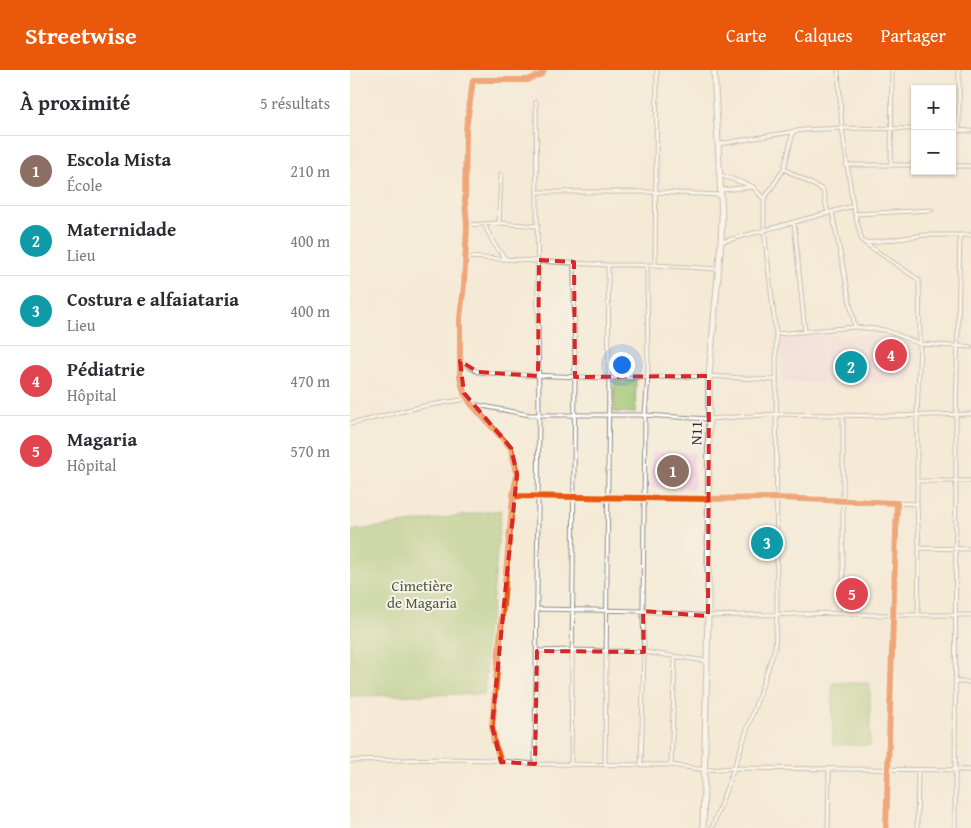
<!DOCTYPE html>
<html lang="fr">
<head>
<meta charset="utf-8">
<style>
  :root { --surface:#fff; --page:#f7f7f7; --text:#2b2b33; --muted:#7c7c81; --line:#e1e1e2; --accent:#ea580c }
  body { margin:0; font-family:"Gentium Book Plus",serif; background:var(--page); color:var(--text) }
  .controls { position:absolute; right:15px; top:15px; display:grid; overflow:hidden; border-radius:0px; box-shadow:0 1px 4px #0004 }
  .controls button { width:45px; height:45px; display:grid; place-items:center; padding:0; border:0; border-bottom:1px solid var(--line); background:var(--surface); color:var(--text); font:25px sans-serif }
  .you { position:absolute; left:271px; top:294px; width:18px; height:18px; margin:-12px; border:4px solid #fff; border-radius:50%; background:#1a73e8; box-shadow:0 0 0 8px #1a73e833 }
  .badge { display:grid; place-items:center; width:32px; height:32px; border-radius:50%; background:var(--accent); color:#fff; font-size:16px; font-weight:700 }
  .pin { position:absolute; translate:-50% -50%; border:2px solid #fff; box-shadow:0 1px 5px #0006 }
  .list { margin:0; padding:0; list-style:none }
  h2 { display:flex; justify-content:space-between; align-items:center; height:65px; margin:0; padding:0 20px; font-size:21px }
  h2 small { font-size:16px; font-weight:400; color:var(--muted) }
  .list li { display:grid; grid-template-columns:32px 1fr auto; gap:15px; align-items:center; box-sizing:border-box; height:70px; padding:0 20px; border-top:1px solid var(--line) }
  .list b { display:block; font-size:19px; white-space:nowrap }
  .list p { margin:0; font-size:16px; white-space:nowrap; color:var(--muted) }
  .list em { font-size:16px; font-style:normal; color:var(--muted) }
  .map { position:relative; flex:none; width:621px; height:758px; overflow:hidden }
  header { display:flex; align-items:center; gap:30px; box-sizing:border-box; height:70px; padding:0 25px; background:var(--accent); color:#fff }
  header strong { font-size:24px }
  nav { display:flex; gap:28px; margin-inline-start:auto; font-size:18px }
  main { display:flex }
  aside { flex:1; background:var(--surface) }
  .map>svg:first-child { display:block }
  .built { fill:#f2cfe1 }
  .green { fill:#9ec36e; stroke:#64774c }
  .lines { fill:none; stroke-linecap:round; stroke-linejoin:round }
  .minor-casing { stroke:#908a80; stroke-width:5 }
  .primary-casing { stroke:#908a80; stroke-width:7 }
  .minor { stroke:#fff; stroke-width:3 }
  .primary { stroke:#fff; stroke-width:5 }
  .cycleway-casing { stroke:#f7f3e8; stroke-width:9 }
  .cycleway { stroke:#e8590c; stroke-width:6 }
  .marked { fill:none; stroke:#d62828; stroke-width:4; stroke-dasharray:10 6; stroke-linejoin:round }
  .labels { text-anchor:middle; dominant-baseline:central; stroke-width:4; stroke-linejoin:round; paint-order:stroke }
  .street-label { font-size:15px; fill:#2b2b2b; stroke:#f7f3e8 }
  .park-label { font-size:15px; fill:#4e593f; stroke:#f7f3e8 }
</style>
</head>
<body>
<header>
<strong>Streetwise</strong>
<nav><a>Carte</a><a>Calques</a><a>Partager</a></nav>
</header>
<main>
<aside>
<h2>À proximité<small>5 résultats</small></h2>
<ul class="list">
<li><span class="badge" style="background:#8d6e63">1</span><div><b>Escola Mista</b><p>École</p></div><em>210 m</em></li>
<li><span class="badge" style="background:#0f9aa8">2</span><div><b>Maternidade</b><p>Lieu</p></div><em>400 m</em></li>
<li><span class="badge" style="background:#0f9aa8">3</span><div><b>Costura e alfaiataria</b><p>Lieu</p></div><em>400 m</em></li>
<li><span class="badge" style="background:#e0444e">4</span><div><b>Pédiatrie</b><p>Hôpital</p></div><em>470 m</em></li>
<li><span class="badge" style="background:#e0444e">5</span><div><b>Magaria</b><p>Hôpital</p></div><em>570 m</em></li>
</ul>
</aside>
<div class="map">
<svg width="621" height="758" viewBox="0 0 621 758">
  <rect width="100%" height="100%" fill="#f7f3e8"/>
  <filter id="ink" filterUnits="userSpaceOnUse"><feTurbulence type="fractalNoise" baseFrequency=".02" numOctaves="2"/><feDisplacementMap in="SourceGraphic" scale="10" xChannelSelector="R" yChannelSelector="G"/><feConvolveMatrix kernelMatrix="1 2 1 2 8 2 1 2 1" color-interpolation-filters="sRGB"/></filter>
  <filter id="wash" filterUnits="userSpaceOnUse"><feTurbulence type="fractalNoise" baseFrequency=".0096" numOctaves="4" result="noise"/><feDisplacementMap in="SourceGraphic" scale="20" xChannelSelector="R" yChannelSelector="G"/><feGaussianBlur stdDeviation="1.12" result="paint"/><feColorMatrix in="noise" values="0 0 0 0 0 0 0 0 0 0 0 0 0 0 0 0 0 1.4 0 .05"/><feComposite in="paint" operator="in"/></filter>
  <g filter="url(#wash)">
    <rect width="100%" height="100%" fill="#f4ead5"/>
    <path class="built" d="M 478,265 L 519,265 L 562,274 L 561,312 L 433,313 L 431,268 Z
      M 302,382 L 344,383 L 344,419 L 302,418 Z"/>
    <path class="green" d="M 264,310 L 286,310 L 285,343 L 264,342 Z
      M 151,440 L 134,624 L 0,626 L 0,461 Z
      M 482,613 L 520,613 L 520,675 L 483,675 Z"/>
  </g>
  <g filter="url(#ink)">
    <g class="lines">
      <g class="minor-casing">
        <path id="minor" d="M 602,60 L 621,61
          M 609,60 L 609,0
          M 443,62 L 434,99 L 473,120 L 478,144
          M 369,74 L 453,60 L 492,58 L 565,59
          M 541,94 L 542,0
          M 496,95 L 565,95
          M 602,96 L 621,96
          M 371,120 L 402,117
          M 188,122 L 306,122 L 371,125
          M 414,129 L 434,99
          M 482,142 L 505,257
          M 505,144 L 582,140
          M 444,152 L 455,262
          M 149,153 L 151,104
          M 134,154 L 144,174 L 155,188
          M 117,155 L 149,153 L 188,156
          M 371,172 L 503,136 L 492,58 L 488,0
          M 516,173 L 575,165 L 621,165
          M 115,187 L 258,195 L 305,195 L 368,199
          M 305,195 L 307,0
          M 426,264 L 505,257 L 535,260 L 570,274 L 569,210 L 512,171 L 503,136
          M 110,291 L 128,302 L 153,304 L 259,308 L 359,306 L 426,310
          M 122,334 L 180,345 L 295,345 L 359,349 L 426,344 L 539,346 L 621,344
          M 493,346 L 493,543
          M 0,354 L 74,336 L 117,329
          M 567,411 L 621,411
          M 163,426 L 357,429 L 427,428 L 547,433 L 536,758
          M 547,433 L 567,434
          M 569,478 L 621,479
          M 187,539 L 293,541 L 358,546 L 493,543 L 523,545 L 621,545
          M 568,545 L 569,478 L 567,434 L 567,345 L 570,274 L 621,277
          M 187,581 L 223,580 L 294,582 L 357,591
          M 605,612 L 621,612
          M 0,691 L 98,689 L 140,690 L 185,694 L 321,695 L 356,700 L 384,698 L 621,700
          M 151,692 L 144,672 L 142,656 L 163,426 L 167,404 L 161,378 L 121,334 L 114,323 L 110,306 L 110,248 L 114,215 L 117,155 L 115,131 L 116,59 L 123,10 L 178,10 L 192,4 L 194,0
          M 185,694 L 189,345 L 186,32
          M 221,694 L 225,307 L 224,192
          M 255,695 L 259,308 L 258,195
          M 291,695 L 294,582 L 293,541 L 295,345 L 298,307 L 297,195
          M 321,695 L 325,587
          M 362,758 L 384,698 L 425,578 L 427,543 L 426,264 L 414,160 L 414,129 L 402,116 L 370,105
          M 478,758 L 479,699
          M 567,758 L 568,700
          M 605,758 L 606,344 L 610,165"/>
      </g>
      <g class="primary-casing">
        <path id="primary" d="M 353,758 L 358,546 L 359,306 L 371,172 L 372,147 L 364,0"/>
      </g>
      <use href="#minor" class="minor"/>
      <use href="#primary" class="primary"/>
      <g class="cycleway-casing">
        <path id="cycleway" d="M 163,426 L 357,429 L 427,428 L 547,433 L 536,758
          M 151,692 L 144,672 L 142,656 L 163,426 L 167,404 L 161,378 L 121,334 L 114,323 L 110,306 L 110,248 L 114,215 L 117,155 L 115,131 L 116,59 L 123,10 L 178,10 L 192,4 L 194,0"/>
      </g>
      <use href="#cycleway" class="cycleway"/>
    </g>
  </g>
  <path d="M0 0H621V758H0ZM 189,190 L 224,192 L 225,307 L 359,306 L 358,546 L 293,541 L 294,582 L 187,581 L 185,694 L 151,692 L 142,656 L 167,404 L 161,378 L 114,323 L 110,291 L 128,302 L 188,306 Z" fill="#f4ead5" fill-opacity=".55" fill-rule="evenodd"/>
  <path class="marked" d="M 189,190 L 224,192 L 225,307 L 359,306 L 358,546 L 293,541 L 294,582 L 187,581 L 185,694 L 151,692 L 142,656 L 167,404 L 161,378 L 114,323 L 110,291 L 128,302 L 188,306 Z"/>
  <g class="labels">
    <g class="street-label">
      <text transform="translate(346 363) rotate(-89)">N11</text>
    </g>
    <g class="park-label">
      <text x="72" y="515">Cimetière<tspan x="72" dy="17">de Magaria</tspan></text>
    </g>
  </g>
</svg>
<div class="controls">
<button>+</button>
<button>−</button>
</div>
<div class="you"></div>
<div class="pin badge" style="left:323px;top:401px;background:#8d6e63">1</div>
<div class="pin badge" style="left:501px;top:297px;background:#0f9aa8">2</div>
<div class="pin badge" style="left:417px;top:473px;background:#0f9aa8">3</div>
<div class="pin badge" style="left:541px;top:285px;background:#e0444e">4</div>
<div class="pin badge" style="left:502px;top:524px;background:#e0444e">5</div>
</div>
</main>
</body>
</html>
